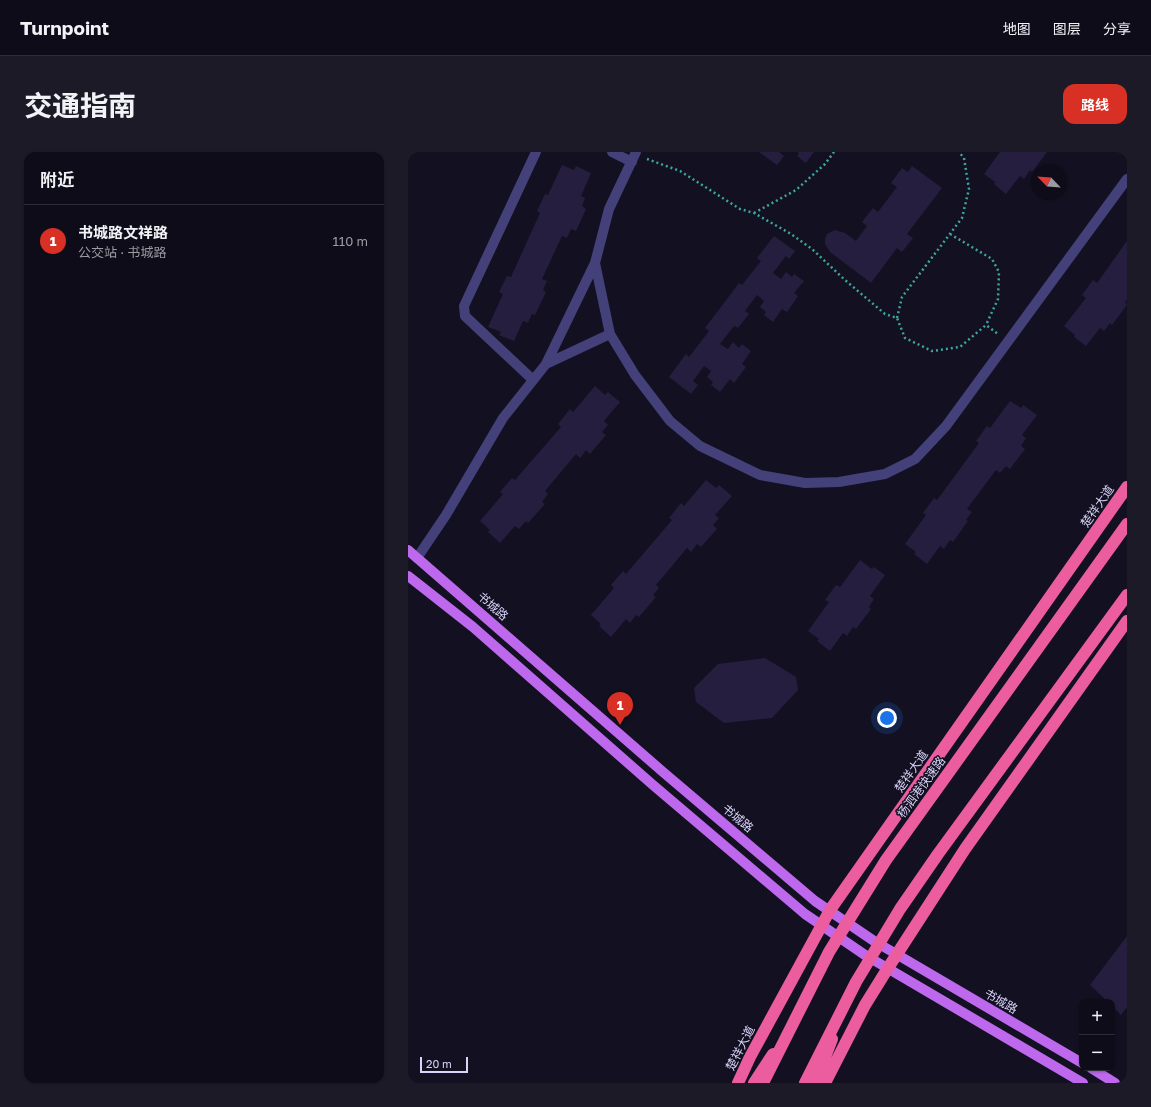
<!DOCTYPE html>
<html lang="zh">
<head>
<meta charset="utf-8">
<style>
  :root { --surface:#0e0c19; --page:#1c1a26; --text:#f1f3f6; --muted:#9b9ba2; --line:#2e2c38; --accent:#d93025 }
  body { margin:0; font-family:"Golos Text","Noto Sans SC",sans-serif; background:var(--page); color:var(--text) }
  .controls { position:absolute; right:12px; bottom:12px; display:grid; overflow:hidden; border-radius:8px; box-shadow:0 1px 3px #0004 }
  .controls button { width:36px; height:36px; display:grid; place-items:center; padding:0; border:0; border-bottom:1px solid var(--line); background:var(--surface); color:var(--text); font:20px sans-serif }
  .compass { position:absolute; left:623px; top:12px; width:36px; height:36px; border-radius:50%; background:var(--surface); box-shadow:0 1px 3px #0004; rotate:295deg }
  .scale { position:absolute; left:12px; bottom:10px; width:48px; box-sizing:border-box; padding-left:4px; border:2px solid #d9d4fa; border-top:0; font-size:11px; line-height:14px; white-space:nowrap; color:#d9d4fa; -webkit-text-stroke:3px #131021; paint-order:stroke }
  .you { position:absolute; left:479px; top:566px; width:14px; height:14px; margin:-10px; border:3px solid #fff; border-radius:50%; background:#1a73e8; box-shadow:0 0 0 6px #1a73e833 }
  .badge { display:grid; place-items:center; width:26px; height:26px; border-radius:50%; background:var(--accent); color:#fff; font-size:13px; font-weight:700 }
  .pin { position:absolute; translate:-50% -33px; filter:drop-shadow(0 1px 2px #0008) }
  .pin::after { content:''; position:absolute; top:21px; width:14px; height:12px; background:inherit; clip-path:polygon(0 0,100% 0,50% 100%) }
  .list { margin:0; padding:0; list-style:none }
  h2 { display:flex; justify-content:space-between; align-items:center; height:52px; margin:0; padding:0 16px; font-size:17px }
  h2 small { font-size:13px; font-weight:400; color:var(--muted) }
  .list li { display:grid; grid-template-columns:26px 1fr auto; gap:12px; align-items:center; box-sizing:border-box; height:72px; padding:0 16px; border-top:1px solid var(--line) }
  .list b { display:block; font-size:15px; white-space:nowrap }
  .list p { margin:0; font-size:13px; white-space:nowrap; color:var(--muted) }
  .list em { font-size:13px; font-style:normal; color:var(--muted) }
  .map { position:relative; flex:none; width:719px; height:931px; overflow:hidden; border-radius:12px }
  header { display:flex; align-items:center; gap:24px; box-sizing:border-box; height:56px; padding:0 20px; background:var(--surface); border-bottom:1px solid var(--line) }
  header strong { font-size:19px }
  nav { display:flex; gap:22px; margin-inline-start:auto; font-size:14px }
  .intro { display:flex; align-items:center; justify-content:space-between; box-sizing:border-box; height:96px; padding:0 24px }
  h1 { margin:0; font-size:28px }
  .button { padding:10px 18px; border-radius:12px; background:var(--accent); color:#fff; font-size:14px; font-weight:700 }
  main { display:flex; gap:24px; padding:0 24px }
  aside { flex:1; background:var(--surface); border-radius:12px; box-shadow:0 1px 3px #0004 }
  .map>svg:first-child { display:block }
  .building { fill:#251e3f }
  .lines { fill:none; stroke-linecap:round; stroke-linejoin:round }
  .path { stroke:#3ca6a1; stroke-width:2.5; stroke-dasharray:2 3; stroke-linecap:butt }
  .minor { stroke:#43407a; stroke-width:10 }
  .major { stroke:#bd68ed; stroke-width:10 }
  .highway { stroke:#ec5da0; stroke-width:12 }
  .highway-bridge { stroke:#ec5da0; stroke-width:12 }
  .labels { text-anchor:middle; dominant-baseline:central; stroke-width:3; stroke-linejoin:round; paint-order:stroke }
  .street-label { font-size:12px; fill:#d9d4fa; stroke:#131021 }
</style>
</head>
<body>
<header>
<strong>Turnpoint</strong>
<nav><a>地图</a><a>图层</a><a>分享</a></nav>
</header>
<div class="intro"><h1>交通指南</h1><a class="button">路线</a></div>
<main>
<aside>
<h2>附近<small></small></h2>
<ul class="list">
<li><span class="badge">1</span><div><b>书城路文祥路</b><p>公交站 · 书城路</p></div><em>110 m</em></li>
</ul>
</aside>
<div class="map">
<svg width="719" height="931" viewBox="0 0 719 931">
  <rect width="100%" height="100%" fill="#131021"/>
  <path class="building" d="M 351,0 L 371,0 L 376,4 L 369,13 Z
    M 389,0 L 406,0 L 398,11 L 389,4 L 391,1 Z
    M 592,0 L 639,0 L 624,20 L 622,18 L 616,27 L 612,24 L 598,42 L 586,32 L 587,30 L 576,22 Z
    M 154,13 L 166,18 L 168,14 L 183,21 L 173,44 L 177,46 L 174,54 L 178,57 L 168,79 L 163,77 L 159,86 L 154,84 L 134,127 L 139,129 L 135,138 L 138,140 L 127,163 L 124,162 L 120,171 L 115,169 L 106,189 L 91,183 L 93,180 L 80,175 L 95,142 L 91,140 L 99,124 L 103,125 L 132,61 L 129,59 L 137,42 L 140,43 Z
    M 504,14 L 534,36 L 499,82 L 505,86 L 494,100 L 489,96 L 463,131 L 422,100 L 417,92 L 417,87 L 419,82 L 427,78 L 437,81 L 448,89 L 459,74 L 454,70 L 465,56 L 470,60 L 489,35 L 483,31 L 494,16 L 500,20 Z
    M 366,84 L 387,99 L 381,107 L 378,104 L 365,121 L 373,127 L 378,120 L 384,125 L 386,122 L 396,129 L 386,141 L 390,144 L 379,160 L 374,157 L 365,170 L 356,163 L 358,160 L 352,155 L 356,149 L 349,143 L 337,159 L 341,162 L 330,176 L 326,174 L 312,192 L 320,197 L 325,190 L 331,196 L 334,192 L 343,199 L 334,212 L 338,215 L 326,231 L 322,227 L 312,240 L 303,233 L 305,230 L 299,225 L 303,219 L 296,214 L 285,229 L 290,233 L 283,242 L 261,225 L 278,202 L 281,205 L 301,179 L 297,176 L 331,131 L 334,133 L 353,109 L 349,106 Z
    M 719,89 L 719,148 L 717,150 L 719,153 L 704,173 L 702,171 L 696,179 L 692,176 L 678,194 L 666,185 L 667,183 L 656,174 L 678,146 L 674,143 L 685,128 L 689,131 Z
    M 187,234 L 197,243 L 200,240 L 212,250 L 196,269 L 200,273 L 194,280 L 198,283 L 182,302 L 178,298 L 172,306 L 168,302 L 137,339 L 140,342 L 134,350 L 137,352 L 120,371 L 118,369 L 111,377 L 107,374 L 92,391 L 80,380 L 82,378 L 72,369 L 95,342 L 92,340 L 104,326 L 107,328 L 153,275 L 150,272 L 162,257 L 165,260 Z
    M 602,249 L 613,256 L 615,253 L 629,263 L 614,283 L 618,286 L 613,294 L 617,297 L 602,317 L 598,314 L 592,321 L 588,318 L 559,357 L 564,360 L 558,368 L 560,369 L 545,390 L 542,388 L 536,397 L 532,394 L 519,412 L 506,402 L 508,400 L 497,392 L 518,363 L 515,361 L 526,346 L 529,348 L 571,291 L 568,289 L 579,274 L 582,276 Z
    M 298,328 L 308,336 L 311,333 L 324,344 L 307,363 L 311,366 L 305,373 L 309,377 L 293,395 L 289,392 L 283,400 L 279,396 L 248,433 L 251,436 L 245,443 L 248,445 L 231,465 L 228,463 L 222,471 L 218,467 L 203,485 L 191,474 L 193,472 L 183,463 L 206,436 L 203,433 L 215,419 L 218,422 L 264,368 L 261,366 L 273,351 L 276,354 Z
    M 452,408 L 464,417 L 466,415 L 477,423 L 462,444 L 466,447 L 461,455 L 463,457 L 448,477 L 445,475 L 439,484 L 435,481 L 422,499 L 409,489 L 411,487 L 400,479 L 421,450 L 417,448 L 428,433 L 432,435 Z
    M 357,506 L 388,525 L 390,538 L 364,566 L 316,571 L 288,550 L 286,536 L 310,512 Z
    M 719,784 L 719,855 L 713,863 L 704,854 L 704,850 L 700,850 L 682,833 Z"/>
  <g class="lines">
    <path class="path" d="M 239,7 L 272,19 L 332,57 L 346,61 L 383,82 L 404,97 L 437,128 L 477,162 L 489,166 L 497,186 L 524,199 L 552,195 L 578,173 L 590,182
      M 346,61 L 388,38 L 417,12 L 426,0
      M 542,82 L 584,107 L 591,120 L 590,147 L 578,173
      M 489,166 L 494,145 L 554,66 L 561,37 L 556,6 L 551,0"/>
    <path class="minor" d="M 204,0 L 224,10
      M 187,111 L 202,182 L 227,223 L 262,269 L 292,294 L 352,323 L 397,331 L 431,330 L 477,322 L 507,307 L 538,274 L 719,27
      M 138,212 L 202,182
      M 125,228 L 57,164 L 56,154 L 128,0
      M 9,406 L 38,363 L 95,266 L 138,212 L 187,111 L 201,57 L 228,0"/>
    <path class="major" d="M 0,398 L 255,620 L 407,749 L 466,789 L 674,911
      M 0,424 L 65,475 L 245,633 L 397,762 L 457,803 L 675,931
      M 683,916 L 707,931"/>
    <path class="highway" d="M 330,931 L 342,905 L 422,758 L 719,335
      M 346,931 L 365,902
      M 407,931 L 424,887
      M 417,931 L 457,853 L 480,816 L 557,697 L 719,469"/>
    <path class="highway-bridge" d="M 355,931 L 421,800 L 478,708 L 719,372
      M 397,931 L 448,830 L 492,757 L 530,702 L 719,443"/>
  </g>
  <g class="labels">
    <g class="street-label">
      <text transform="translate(689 354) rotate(-55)">楚祥大道</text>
      <text transform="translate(85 454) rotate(41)">书城路</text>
      <text transform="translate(503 619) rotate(-55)">楚祥大道</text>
      <text transform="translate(513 635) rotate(-54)">杨泗港快速路</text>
      <text transform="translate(330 666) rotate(40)">书城路</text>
      <text transform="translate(593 849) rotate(30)">书城路</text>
      <text transform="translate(332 896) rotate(-63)">楚祥大道</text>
    </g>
  </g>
</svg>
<div class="controls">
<button>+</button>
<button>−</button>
</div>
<svg class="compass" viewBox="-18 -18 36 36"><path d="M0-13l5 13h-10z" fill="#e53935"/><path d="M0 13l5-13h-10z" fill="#9b9ba2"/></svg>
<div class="scale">20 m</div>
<div class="you"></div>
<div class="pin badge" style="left:212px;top:573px">1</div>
</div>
</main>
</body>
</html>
